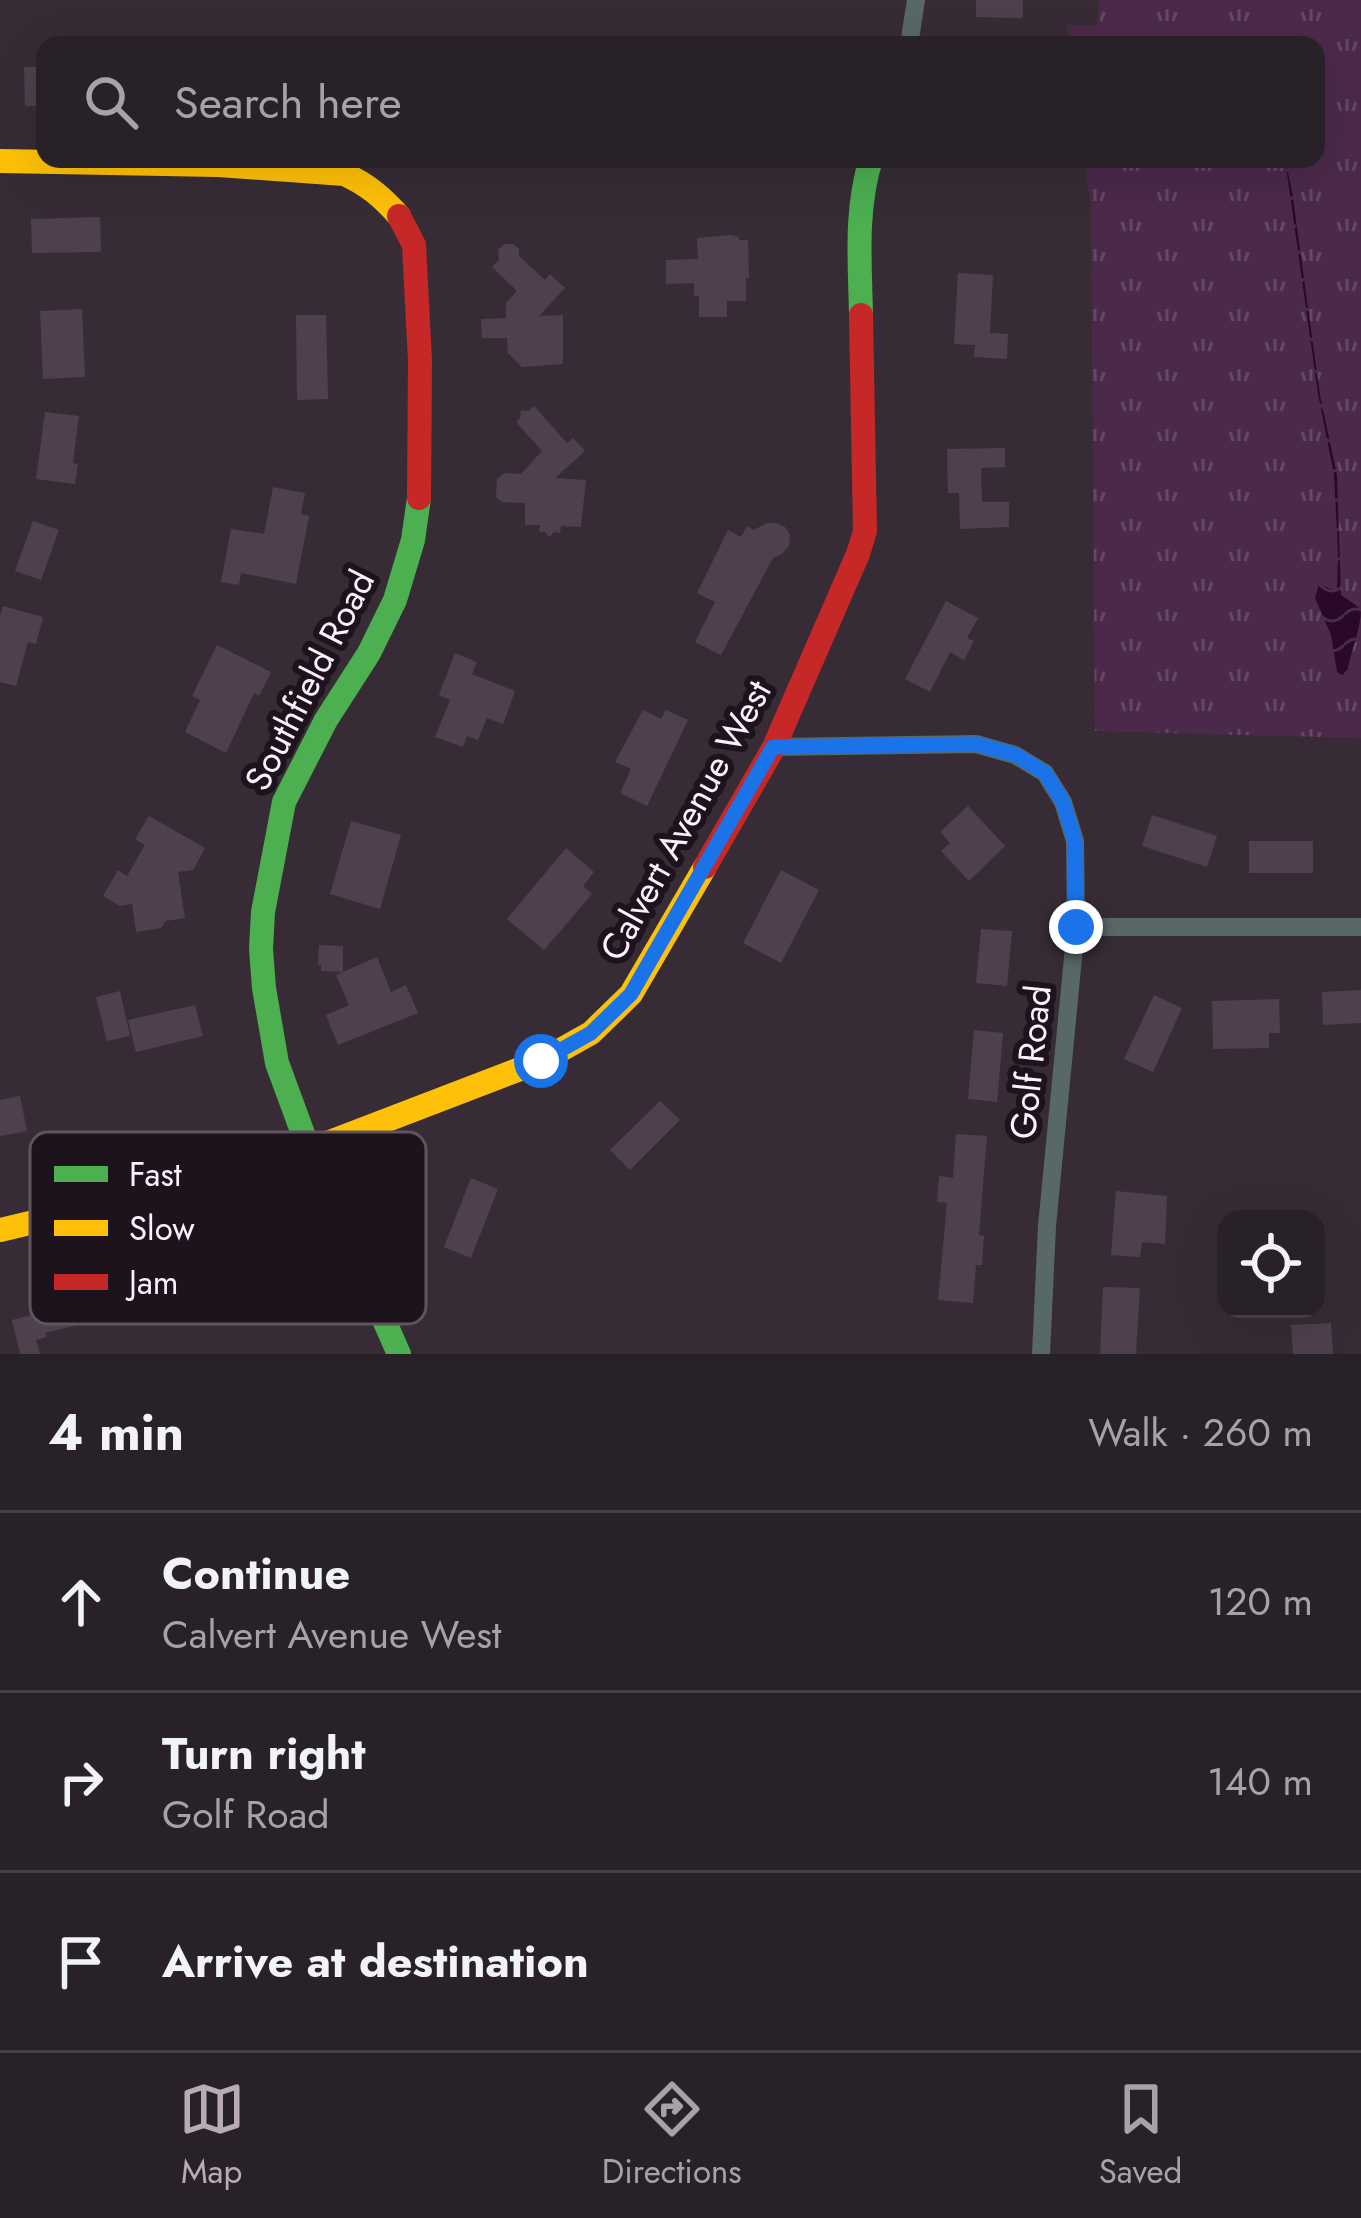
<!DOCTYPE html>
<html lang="en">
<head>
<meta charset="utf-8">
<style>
  :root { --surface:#292128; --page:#352e34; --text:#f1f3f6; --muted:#a5a3a8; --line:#453e45; --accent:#b8abb7 }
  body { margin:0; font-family:Jost,sans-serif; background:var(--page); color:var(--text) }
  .controls { position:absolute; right:36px; bottom:36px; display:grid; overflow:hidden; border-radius:24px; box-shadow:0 12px 48px #0002 }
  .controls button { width:108px; height:108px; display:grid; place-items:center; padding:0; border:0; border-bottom:3px solid var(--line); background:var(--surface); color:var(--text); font:60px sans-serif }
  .stop { position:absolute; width:36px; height:36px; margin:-27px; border:9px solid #1a73e8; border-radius:50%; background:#fff }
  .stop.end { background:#1a73e8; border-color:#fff; box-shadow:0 3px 12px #0008 }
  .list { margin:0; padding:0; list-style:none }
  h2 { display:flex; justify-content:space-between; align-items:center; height:156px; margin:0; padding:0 48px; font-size:51px }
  h2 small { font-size:39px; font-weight:400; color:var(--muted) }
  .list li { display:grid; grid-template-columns:78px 1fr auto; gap:36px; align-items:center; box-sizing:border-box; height:180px; padding:0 48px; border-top:3px solid var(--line) }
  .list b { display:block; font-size:45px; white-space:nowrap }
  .list p { margin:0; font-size:39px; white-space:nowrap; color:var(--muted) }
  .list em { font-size:39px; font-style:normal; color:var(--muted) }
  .icon { flex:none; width:66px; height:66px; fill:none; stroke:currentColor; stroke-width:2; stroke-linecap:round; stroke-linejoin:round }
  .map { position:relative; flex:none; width:1361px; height:1354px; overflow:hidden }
  .search { position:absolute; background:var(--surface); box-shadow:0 12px 48px #0002; left:36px; right:36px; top:36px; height:132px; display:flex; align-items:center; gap:30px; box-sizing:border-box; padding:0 42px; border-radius:24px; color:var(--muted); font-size:45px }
  .sheet { height:696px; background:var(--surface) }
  nav { display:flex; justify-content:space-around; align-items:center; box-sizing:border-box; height:168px; border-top:3px solid var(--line); background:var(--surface); font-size:33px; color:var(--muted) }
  nav a { display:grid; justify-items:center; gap:6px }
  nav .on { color:var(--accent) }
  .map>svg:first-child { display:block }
  .grass { fill:url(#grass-tufts) }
  .water { fill:url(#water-waves) }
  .building { fill:#4e414d }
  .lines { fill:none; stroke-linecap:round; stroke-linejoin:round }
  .street { stroke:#586867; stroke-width:18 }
  .fast { stroke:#4caf50; stroke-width:24 }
  .slow { stroke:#ffc107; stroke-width:24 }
  .jam { stroke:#c62828; stroke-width:24 }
  .route { stroke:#1a73e8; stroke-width:15 }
  .labels { text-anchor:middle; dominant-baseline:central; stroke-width:12; stroke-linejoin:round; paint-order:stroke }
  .street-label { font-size:36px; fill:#fdf0fc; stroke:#1c131c }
  .key { fill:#1c131c; stroke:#60555f; stroke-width:3 }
  .key-label { font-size:33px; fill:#fdf0fc }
</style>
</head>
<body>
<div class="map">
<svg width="1361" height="1354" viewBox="0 0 1361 1354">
  <defs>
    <pattern id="grass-tufts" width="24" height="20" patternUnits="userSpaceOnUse" patternTransform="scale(3)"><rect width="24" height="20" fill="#4b294a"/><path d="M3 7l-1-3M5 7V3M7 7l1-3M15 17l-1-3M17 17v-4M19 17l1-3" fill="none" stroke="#664865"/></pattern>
    <pattern id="water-waves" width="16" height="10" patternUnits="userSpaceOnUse" patternTransform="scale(3)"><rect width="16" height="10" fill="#2a082a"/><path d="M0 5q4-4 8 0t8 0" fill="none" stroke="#4a2c4a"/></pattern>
  </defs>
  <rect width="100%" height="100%" fill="#372c36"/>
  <path class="grass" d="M 1099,0 L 1361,0 L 1361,738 L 1095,731 L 1091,206 L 1084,159 L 1316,159 L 1316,45 L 1069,45 L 1067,25 L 1098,26 Z"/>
  <path class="water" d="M 1285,159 L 1292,191 L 1320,395 L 1337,475 L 1341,595 L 1361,609 C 1361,630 1350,652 1347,674 L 1343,676 L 1337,672 L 1331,635 L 1315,598 L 1319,584 L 1337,591 L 1338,553 L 1334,475 L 1318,394 Z"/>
  <path class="building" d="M 976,0 L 1023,0 L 1023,18 L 976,17 Z
    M 24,67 L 45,67 L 45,106 L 25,106 Z
    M 100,217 L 101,252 L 32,253 L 31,219 Z
    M 731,235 L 739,237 L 739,240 L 748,240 L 749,278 L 746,278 L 746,301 L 727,301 L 727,317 L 699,317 L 699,296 L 694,296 L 694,283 L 666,284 L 666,260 L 698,259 L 697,238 Z
    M 504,244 L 513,244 L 519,249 L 519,256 L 545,280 L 550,274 L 565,288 L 539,316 L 563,315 L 563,364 L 522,367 L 508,353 L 507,338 L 482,338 L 481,319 L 506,318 L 506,303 L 517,291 L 492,267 L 499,260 L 498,250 Z
    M 958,273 L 993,275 L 990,333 L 1008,334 L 1007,359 L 974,357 L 975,345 L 954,344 Z
    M 82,309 L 85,377 L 43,379 L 40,311 Z
    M 296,315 L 326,315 L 328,399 L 297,400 Z
    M 534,406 L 567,443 L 573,438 L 585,451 L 555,478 L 586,480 L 581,527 L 561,526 L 560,533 L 554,532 L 550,537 L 545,532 L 539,532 L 540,525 L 525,525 L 525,503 L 502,502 L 496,497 L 497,479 L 505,473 L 521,474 L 542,451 L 516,422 L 520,418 L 521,410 L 529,411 Z
    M 45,412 L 79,416 L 73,463 L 78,464 L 75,484 L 36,479 Z
    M 1005,448 L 1005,467 L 981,468 L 982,502 L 1009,502 L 1009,527 L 960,529 L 959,493 L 948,493 L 947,449 Z
    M 273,487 L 305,493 L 301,514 L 309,516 L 296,584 L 241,573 L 239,585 L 221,582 L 231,529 L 264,534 Z
    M 33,521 L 59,530 L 41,580 L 15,571 Z
    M 767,523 L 776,523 L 785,527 L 790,534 L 789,546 L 782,554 L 773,558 L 721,655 L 695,642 L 715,602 L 697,593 L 728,530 L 741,537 L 747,526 L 754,530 Z
    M 946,601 L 978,618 L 967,638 L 974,641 L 964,660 L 950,652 L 930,692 L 905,679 Z
    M 3,606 L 43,617 L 36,644 L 28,642 L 16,686 L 0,682 L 0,616 Z
    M 217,645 L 271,672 L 259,696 L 254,693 L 226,753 L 185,732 L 200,700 L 192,696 Z
    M 455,653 L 477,662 L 472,674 L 515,691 L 503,724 L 487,718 L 478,740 L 467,736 L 463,747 L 435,737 L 450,700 L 439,695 Z
    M 643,710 L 661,719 L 666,710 L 688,720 L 647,806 L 620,793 L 631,769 L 615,762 Z
    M 968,806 L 1005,846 L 969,881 L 941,851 L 950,843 L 940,832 Z
    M 1152,815 L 1217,836 L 1207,867 L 1142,846 Z
    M 149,816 L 205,848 L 193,870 L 178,872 L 185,918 L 166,921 L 161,928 L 136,932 L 132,904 L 120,906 L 103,896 L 118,870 L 127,876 L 145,845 L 135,839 Z
    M 351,821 L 401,835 L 380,909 L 330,894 Z
    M 1249,841 L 1313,841 L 1313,873 L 1249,873 Z
    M 566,848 L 594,872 L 583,886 L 592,894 L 544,950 L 507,919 Z
    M 781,870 L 819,890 L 781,963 L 743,943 Z
    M 981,929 L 1012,931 L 1007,986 L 976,983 Z
    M 319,945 L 343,946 L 343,972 L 321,971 L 321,965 L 318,965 Z
    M 377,957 L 391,992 L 406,985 L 418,1013 L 338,1045 L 326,1015 L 349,1005 L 336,975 Z
    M 1361,990 L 1361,1023 L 1323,1025 L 1322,992 Z
    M 120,991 L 130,1036 L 107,1041 L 96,997 Z
    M 1154,995 L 1182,1008 L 1153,1072 L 1124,1059 Z
    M 1279,999 L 1280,1033 L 1269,1033 L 1269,1048 L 1213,1049 L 1212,1001 Z
    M 195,1005 L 203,1036 L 136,1052 L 128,1020 Z
    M 974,1030 L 1003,1033 L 997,1102 L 968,1099 Z
    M 20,1096 L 27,1131 L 0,1136 L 0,1100 Z
    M 660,1101 L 680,1120 L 630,1170 L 610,1150 Z
    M 956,1134 L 987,1136 L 979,1235 L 984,1236 L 982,1265 L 976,1265 L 973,1303 L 938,1300 L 947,1203 L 937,1202 L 939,1176 L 953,1178 Z
    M 471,1178 L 498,1189 L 471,1258 L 444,1247 Z
    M 1116,1191 L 1167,1196 L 1165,1244 L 1142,1242 L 1140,1257 L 1111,1255 Z
    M 116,1283 L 123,1314 L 45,1333 L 47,1337 L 36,1340 L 40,1354 L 20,1354 L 12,1320 L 36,1314 L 34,1303 Z
    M 1103,1287 L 1140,1288 L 1136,1354 L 1100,1354 Z
    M 1331,1323 L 1333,1354 L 1293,1354 L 1291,1325 Z"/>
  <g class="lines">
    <path class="street" d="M 909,45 L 916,0
      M 774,747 L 976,744 L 1015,755 L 1045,773 L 1063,802 L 1075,841 L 1076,927 L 1047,1226 L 1041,1354
      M 1076,927 L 1361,927"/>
    <path class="fast" d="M 861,315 C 860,262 855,210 871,159
      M 399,1354 L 309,1150 L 277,1063 L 264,988 L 261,949 L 263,912 L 284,802 L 326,720 L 369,653 L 395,600 L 413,540 L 419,498"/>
    <path class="slow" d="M 0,161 L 218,165 L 344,174 C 367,184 382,197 399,216
      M 0,1230 L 156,1193 L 309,1150 L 541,1061 L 591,1033 L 631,994 L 705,867"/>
    <path class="jam" d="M 399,216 L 414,245 L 420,361 L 419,498
      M 705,867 L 774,747 L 858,554 L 865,531 L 861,315"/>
  </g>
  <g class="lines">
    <path class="route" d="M 541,1061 L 591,1033 L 631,994 L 773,747 L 976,744 L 1016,755 L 1045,773 L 1063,802 L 1075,841 L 1076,927"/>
  </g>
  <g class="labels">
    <g class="street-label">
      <text transform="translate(309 680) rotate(-63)">Southfield Road</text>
      <text transform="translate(685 820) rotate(-61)">Calvert Avenue West</text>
      <text transform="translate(1030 1062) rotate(-84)">Golf Road</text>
    </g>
  </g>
  <rect x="30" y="1132" width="396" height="192" rx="18" class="key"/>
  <rect x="54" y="1166" width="54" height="16" fill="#4caf50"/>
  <rect x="54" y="1220" width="54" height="16" fill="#ffc107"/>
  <rect x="54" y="1274" width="54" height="16" fill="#c62828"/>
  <g class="key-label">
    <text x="129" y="1186">Fast</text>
    <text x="129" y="1240">Slow</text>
    <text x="129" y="1294">Jam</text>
  </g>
</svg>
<div class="controls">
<button><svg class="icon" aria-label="locate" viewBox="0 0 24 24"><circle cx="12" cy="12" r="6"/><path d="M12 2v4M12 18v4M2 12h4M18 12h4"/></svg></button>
</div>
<div class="stop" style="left:541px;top:1061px"></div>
<div class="stop end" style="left:1076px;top:927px"></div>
<div class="search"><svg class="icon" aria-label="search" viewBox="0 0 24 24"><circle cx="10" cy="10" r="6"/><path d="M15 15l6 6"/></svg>Search here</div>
</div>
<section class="sheet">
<h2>4 min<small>Walk · 260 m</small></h2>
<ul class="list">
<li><svg class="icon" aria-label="ahead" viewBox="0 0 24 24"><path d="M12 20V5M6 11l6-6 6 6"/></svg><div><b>Continue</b><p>Calvert Avenue West</p></div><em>120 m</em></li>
<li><svg class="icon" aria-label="right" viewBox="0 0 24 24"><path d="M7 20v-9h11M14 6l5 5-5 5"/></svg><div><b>Turn right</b><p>Golf Road</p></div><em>140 m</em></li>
<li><svg class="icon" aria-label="arrive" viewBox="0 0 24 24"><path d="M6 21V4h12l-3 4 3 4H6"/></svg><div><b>Arrive at destination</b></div></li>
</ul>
</section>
<nav>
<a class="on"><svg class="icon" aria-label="map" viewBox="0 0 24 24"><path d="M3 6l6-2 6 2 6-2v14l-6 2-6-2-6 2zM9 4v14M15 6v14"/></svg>Map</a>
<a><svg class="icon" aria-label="directions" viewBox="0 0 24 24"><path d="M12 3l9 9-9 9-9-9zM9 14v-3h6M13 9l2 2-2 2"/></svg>Directions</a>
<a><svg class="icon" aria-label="saved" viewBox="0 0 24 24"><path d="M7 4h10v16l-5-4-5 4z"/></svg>Saved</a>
</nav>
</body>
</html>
